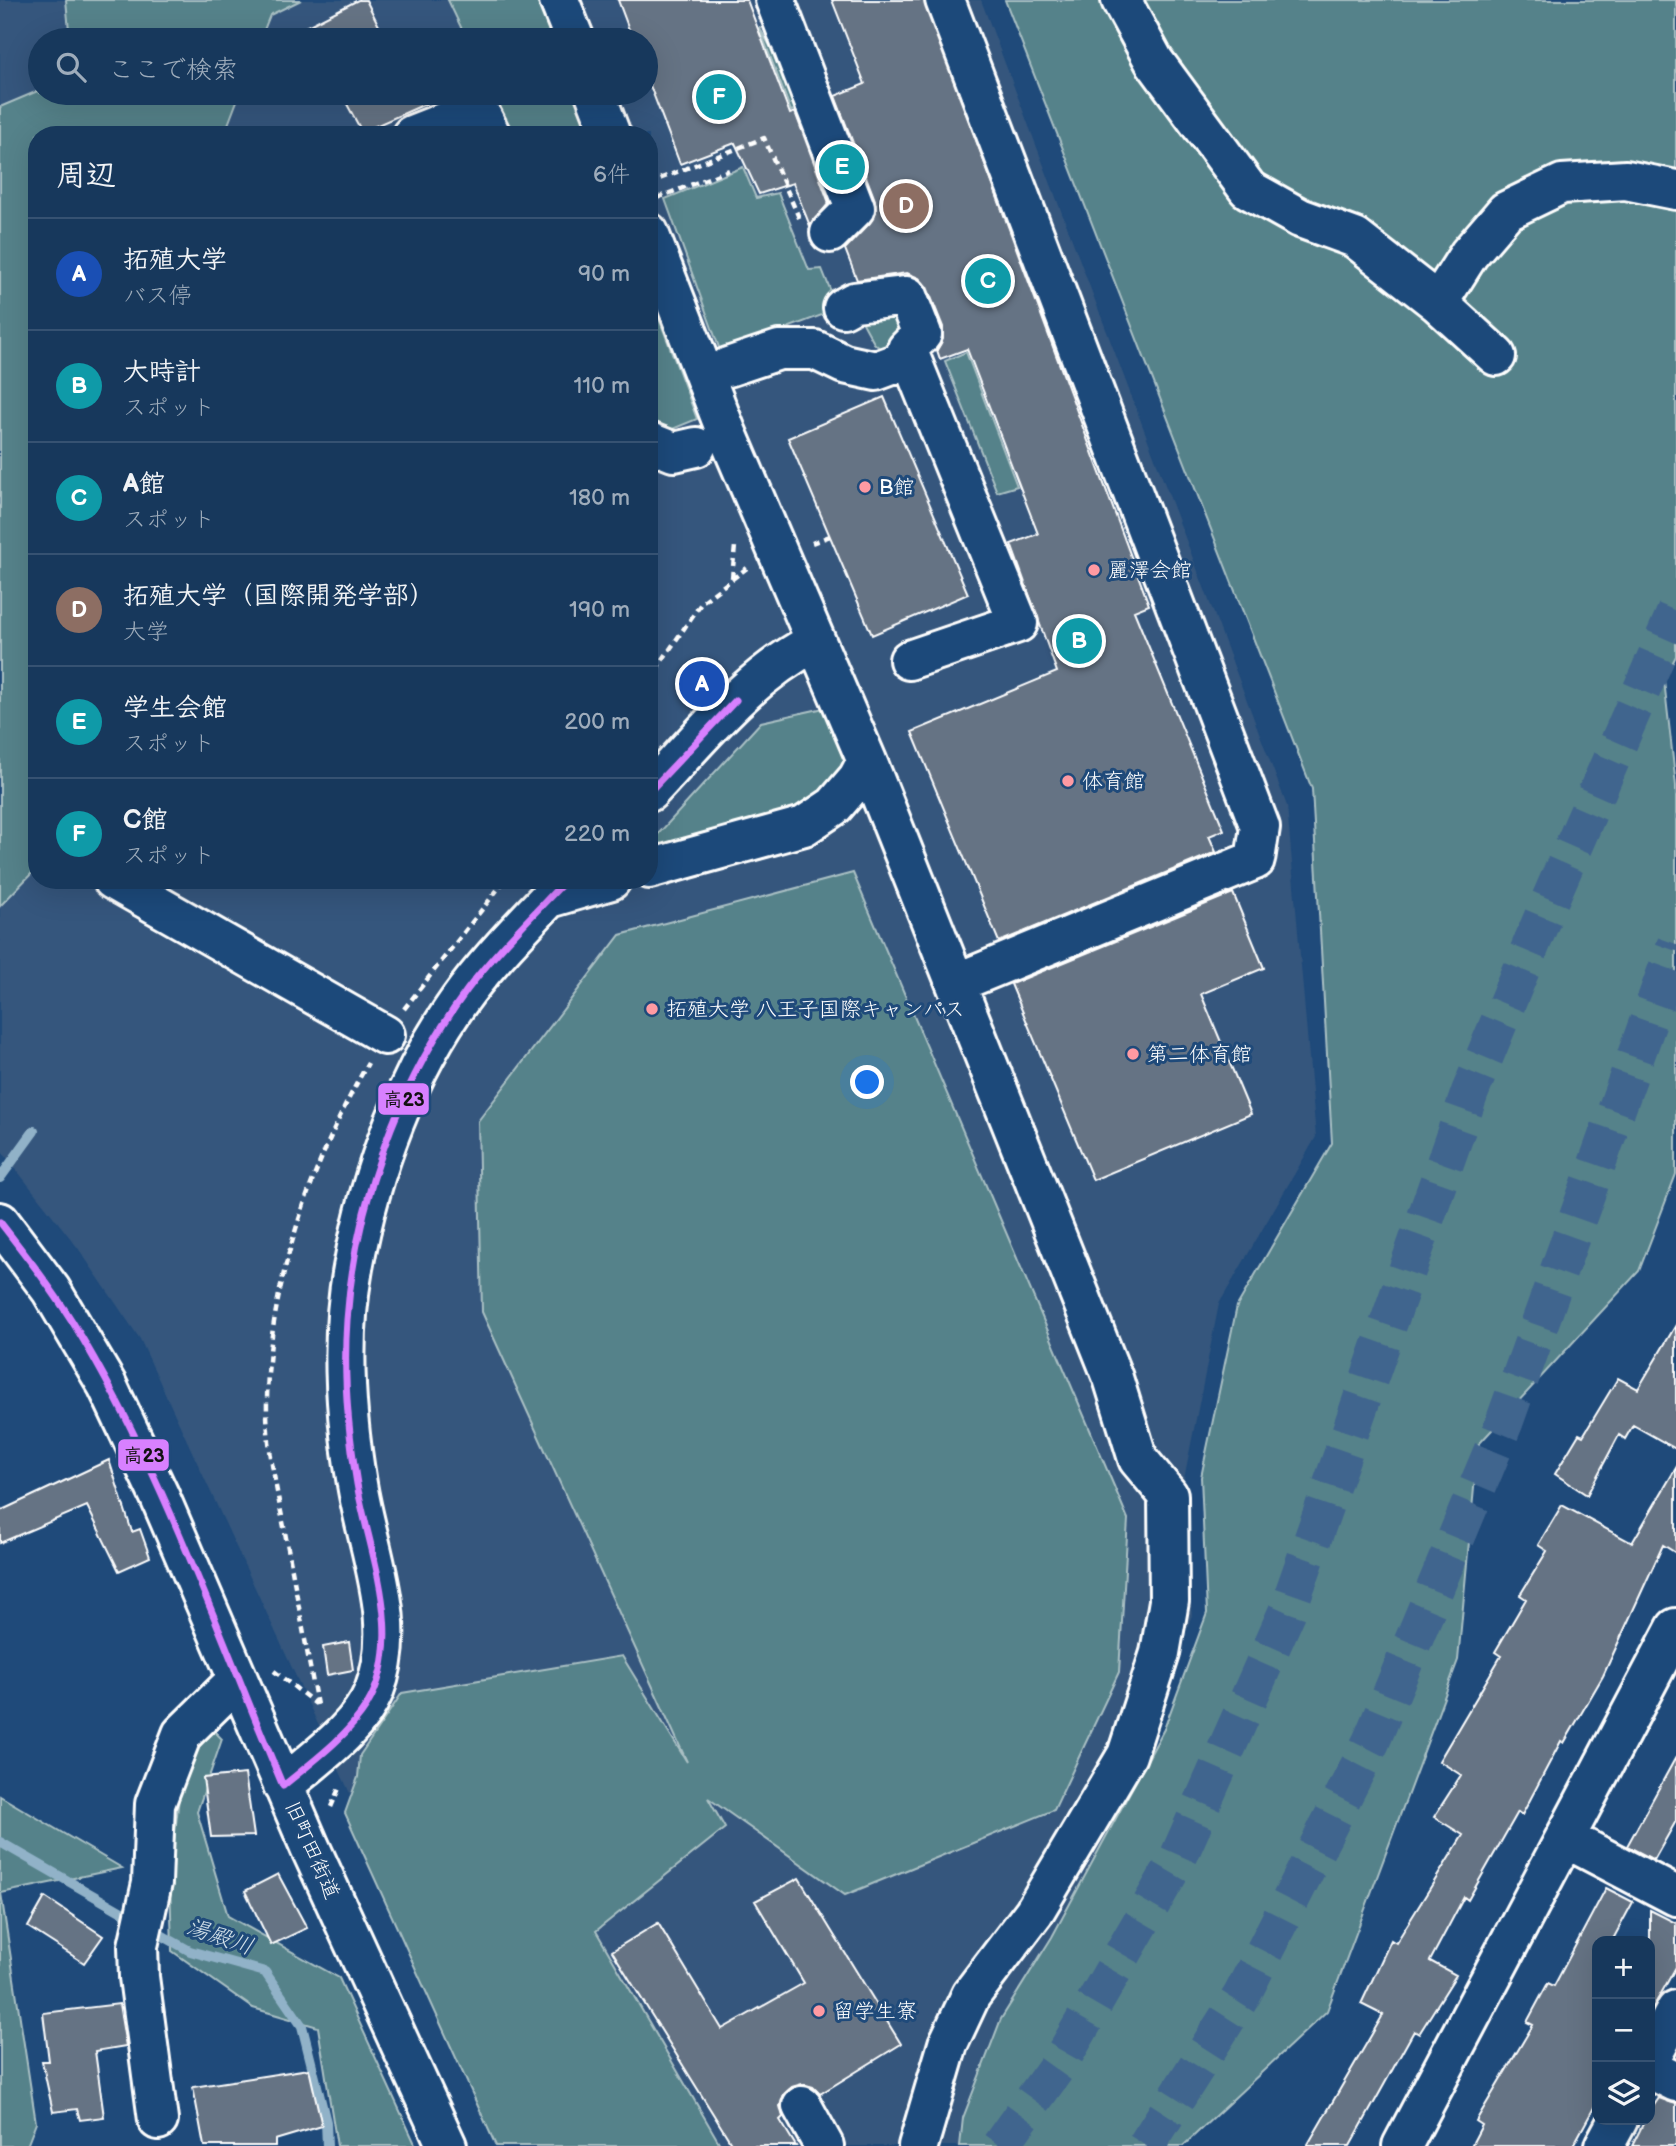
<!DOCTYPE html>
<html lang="ja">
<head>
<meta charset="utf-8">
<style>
  :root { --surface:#17385c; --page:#244365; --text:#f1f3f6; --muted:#9eacbb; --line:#365272; --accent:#95b2f1 }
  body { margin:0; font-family:"Balsamiq Sans","Klee One",sans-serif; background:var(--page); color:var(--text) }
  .controls { position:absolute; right:21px; bottom:21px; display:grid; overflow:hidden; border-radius:14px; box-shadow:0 7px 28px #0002 }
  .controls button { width:63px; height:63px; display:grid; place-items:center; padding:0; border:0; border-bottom:2px solid var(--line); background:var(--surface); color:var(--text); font:35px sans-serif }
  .you { position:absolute; left:868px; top:1083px; width:24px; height:24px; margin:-18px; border:5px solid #fff; border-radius:50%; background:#1a73e8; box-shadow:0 0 0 10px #1a73e833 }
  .badge { display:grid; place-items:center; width:46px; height:46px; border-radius:50%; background:var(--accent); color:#fff; font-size:23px; font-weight:700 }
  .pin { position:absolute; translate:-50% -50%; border:4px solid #fff; box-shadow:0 2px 7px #0006 }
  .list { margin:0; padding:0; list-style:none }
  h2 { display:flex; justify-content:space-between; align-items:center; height:91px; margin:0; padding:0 28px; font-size:30px }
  h2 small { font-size:23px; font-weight:400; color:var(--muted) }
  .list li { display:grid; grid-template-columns:46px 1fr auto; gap:21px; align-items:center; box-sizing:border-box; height:112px; padding:0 28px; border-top:2px solid var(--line) }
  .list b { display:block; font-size:26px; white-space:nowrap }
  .list p { margin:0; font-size:23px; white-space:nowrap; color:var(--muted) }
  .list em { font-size:23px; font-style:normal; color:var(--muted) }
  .icon { flex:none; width:38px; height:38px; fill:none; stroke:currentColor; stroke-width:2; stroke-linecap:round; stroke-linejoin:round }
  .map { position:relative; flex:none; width:1676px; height:2146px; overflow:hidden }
  .search { position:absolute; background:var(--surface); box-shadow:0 7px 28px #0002; left:28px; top:28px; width:630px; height:77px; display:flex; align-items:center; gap:18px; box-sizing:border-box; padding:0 24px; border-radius:38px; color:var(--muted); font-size:26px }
  .panel { position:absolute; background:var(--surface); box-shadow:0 7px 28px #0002; left:28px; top:126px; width:630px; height:763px; border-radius:28px }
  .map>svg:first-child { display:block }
  .built { fill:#34567d; fill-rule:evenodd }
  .green { fill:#55828a; stroke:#aac0c4; stroke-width:2 }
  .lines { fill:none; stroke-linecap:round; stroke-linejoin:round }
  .stream { stroke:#91b2c8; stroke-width:10 }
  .building { fill:#657384; stroke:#fff; stroke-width:2 }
  .highway-tunnel { stroke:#41658e; stroke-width:38; stroke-dasharray:38 19; stroke-linecap:butt }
  .minor-casing { stroke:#fff; stroke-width:44 }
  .path { stroke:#fff; stroke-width:4.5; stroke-dasharray:7 5; stroke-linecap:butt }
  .minor { stroke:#1f4a7a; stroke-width:38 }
  .bus-1-casing { stroke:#1f4a7a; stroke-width:12 }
  .bus-1 { stroke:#d880ff; stroke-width:7 }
  .poi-dot { fill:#ff9aa2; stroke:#1f4a7a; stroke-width:2.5 }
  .labels { text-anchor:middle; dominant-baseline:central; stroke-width:6; stroke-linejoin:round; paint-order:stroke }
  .poi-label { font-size:21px; fill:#fff; stroke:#1f4a7a; text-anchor:start }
  .street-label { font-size:21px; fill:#fff; stroke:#1f4a7a }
  .water-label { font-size:23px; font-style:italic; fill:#d1dfe8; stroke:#1f4a7a }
  .line-badge { stroke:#1f4a7a; stroke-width:2.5 }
  .pale-badge-label { font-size:19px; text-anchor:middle; font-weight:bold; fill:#111 }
</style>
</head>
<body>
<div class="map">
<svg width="1676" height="2146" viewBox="0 0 1676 2146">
  <rect width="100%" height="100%" fill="#1f4a7a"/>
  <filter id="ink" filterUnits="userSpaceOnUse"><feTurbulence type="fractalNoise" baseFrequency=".0143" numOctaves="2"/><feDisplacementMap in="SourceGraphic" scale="14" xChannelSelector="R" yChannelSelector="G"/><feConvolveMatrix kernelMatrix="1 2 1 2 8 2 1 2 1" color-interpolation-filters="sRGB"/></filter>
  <g filter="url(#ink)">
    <path class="built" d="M 0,0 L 981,0 L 1287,806 L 1316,1137 L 1219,1304 L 1182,1489 L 1192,1615 L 1079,1931 L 1088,2146 L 513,2146 L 140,1339 L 78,1248 L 0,1149 ZM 40,40 L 646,40 L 646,93 L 40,93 ZM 37,135 L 649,135 L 649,880 L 37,880 Z"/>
    <path class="green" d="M 66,0 L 301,0 L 270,15 L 260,40 L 70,40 Z
      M 448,0 L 538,0 L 554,40 L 467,40 Z
      M 1005,0 L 1676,0 L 1676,656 L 1664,680 L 1676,786 L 1676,1174 L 1639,1271 L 1478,1445 L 1458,1660 L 1327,2011 L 1183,2146 L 960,2146 L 963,2118 L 1001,2019 L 1052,1937 L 1164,1729 L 1207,1613 L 1201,1477 L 1237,1306 L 1332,1143 L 1312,789 Z
      M 759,27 L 782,67 L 798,109 L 791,111 Z
      M 40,90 L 40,93 L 240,93 L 224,135 L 37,135 L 37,868 L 0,906 L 0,107 Z
      M 493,93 L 574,93 L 589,135 L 513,135 Z
      M 743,167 L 756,198 L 778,193 L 809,270 L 822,269 L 838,309 L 721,353 L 665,199 Z
      M 649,292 L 697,419 L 658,435 L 649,416 Z
      M 885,304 L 912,329 L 884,352 L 874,343 L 863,323 L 867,311 Z
      M 966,352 L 1017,486 L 997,492 L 945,361 Z
      M 833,706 L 847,766 L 805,814 L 649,864 L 649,844 L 761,722 Z
      M 853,873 L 1128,1519 L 1119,1672 L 1054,1810 L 845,1895 L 708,1798 L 725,1828 L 596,1931 L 721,2146 L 496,2146 L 345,1813 L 358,1777 L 360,1755 L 402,1693 L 622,1656 L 687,1762 L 482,1312 L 478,1121 L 620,935 Z
      M 212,1729 L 222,1739 L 197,1812 L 228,1916 L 339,1978 L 416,2146 L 337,2146 L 318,2027 L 253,2008 L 172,1951 L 170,1877 L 182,1771 Z
      M 0,1796 L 122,1868 L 1,1893 L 36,2123 L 27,2146 L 0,2146 Z"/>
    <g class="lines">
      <path class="stream" d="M 0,1178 L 34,1131
        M 0,1842 L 136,1920
        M 149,1928 L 190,1951 L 265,1972 L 302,2026 L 326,2122 L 327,2146"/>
    </g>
    <path class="building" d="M 358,0 L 366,0 L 386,40 L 280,40 Z
      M 618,0 L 747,0 L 790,114 L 795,112 L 829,203 L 810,226 L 793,183 L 759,194 L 735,143 L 680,164 L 646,75 L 646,40 L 633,40 Z
      M 832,0 L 924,0 L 1149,605 L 1134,611 L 1224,830 L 1209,836 L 1216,852 L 999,942 L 912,732 L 1057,672 L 1011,544 L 1038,534 L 967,349 L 940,359 L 937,350 L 943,339 L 943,327 L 927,287 L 919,278 L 907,273 L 857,280 L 845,249 L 870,223 L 876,212 L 875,200 L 835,96 L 865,84 Z
      M 341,93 L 450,93 L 362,132 Z
      M 884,397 L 968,594 L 872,635 L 788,438 Z
      M 1233,893 L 1264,968 L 1201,994 L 1251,1114 L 1093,1180 L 1011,984 Z
      M 1676,1325 L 1676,1449 L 1633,1425 L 1625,1439 L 1619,1435 L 1587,1495 L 1555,1474 L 1579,1434 L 1583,1436 L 1618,1378 L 1638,1389 Z
      M 109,1460 L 132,1532 L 140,1529 L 150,1557 L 119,1571 L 87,1506 L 0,1543 L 0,1511 Z
      M 1676,1468 L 1676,1553 L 1663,1545 L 1603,1676 L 1564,1743 L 1561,1741 L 1522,1815 L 1518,1812 L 1468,1900 L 1464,1897 L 1430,1961 L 1456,1975 L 1419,2034 L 1414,2031 L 1350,2146 L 1307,2146 L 1383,2015 L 1361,2004 L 1391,1940 L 1396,1943 L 1463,1835 L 1434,1817 L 1461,1775 L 1439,1761 L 1501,1656 L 1495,1652 L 1526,1599 L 1520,1595 L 1547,1551 L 1538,1545 L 1562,1505 L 1632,1543 Z
      M 349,1642 L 353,1670 L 327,1675 L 323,1647 Z
      M 1676,1757 L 1676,1821 L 1654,1860 L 1627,1846 Z
      M 245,1774 L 254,1836 L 211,1837 L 203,1778 Z
      M 278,1874 L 307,1928 L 271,1945 L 245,1891 Z
      M 799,1878 L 901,2044 L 820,2094 L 813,2087 L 802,2084 L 792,2087 L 784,2094 L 780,2106 L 783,2117 L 780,2120 L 796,2146 L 733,2146 L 612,1951 L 658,1923 L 722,2029 L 804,1983 L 755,1901 Z
      M 1606,1888 L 1633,1902 L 1612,1941 L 1597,1941 L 1597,2102 L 1573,2146 L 1471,2146 L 1482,2125 L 1476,2121 L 1533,2025 L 1527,2022 L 1548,1983 L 1554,1986 Z
      M 45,1897 L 103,1936 L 84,1963 L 28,1927 Z
      M 1650,1910 L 1676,1923 L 1676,1967 L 1650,2013 Z
      M 119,2004 L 126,2046 L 95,2051 L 104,2117 L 80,2120 L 77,2109 L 53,2112 L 42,2061 L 49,2061 L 43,2013 Z
      M 309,2069 L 322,2126 L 275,2140 L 275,2146 L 204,2146 L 193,2087 Z
      M 1659,2098 L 1676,2104 L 1676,2146 L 1632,2146 L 1645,2120 L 1650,2120 L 1650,2111 Z"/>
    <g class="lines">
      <path class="highway-tunnel" d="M 1000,2146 L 1061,2061 L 1178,1858 L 1287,1612 L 1470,1092 L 1549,902 L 1676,611
        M 1146,2146 L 1242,1995 L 1371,1742 L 1504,1423 L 1676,944"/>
      <g class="minor-casing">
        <path id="minor" d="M 559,0 L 575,40
          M 775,0 L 855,208 L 830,233
          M 945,0 L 1260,827 L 1255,860 L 956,983
          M 1121,0 L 1154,61 L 1248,189 L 1300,218 L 1355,238 L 1438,303 L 1496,356
          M 595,93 L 611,135
          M 412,135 L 478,109 L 491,135
          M 649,233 L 726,431 L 867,761 L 1113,1378 L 1138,1459 L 1168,1495 L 1169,1601 L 1160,1653 L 1127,1755 L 1034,1912 L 971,1995 L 948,2044 L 918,2146
          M 1438,303 L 1469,254 L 1506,211 L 1562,184 L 1626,180 L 1676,190
          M 843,308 L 854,302 L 907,296 L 922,334 L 907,349 L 1018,623 L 909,660
          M 728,367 L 779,350 L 815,350 L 844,364 L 876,371 L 911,358
          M 649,442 L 674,452 L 696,447
          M 649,792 C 701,737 747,677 815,642
          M 649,869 L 804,826 L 834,806 L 858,778 L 867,761
          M 113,880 L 385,1035
          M 549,898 L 611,880
          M 0,1222 L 51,1290 L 107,1385 L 159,1495 L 310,1847 L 447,2146
          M 283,1786 C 314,1759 358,1730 374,1691 C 401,1623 368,1552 357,1484 C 345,1413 340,1338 353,1268 C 370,1173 408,1068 467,990 C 496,952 532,916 566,880
          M 1565,1838 L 1676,1896
          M 1650,2060 L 1676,2010
          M 1650,2069 L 1676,2082
          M 802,2106 L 824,2146
          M 158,2120 L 139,1977 L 138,1946 L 152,1883 L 155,1804 L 182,1734 L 237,1680
          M 1402,2146 L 1676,1628
          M 1604,2146 L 1618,2120"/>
      </g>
      <path class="path" d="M 649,183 L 764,138 L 800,220
        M 657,198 L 729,170
        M 812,543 L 830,536
        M 732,578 L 735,546
        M 649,680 L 702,602 L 747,568
        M 404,1009 L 505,880
        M 274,1671 L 316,1704
        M 317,1705 C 306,1645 295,1586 284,1527 C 276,1486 266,1443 267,1401 C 268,1287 312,1161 368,1063
        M 331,1807 L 340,1786"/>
      <use href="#minor" class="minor"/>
      <g class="bus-1-casing">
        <path id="bus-1" d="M 649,792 L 736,700
          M 0,1222 C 25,1254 50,1286 72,1321 C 161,1466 217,1630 283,1786 C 312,1762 346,1738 367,1705 C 407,1638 369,1553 357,1484 C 348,1430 343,1374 347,1320 C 355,1204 398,1084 467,990 C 496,951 532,916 566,880"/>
      </g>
      <use href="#bus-1" class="bus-1"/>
    </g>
  </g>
  <g class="poi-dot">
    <circle cx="865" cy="487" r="7"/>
    <circle cx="1094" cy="570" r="7"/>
    <circle cx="1068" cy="781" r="7"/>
    <circle cx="652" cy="1009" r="7"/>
    <circle cx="1133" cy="1054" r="7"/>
    <circle cx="819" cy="2011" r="7"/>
  </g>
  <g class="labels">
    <g class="poi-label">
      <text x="879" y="487">B館</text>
      <text x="1108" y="570">麗澤会館</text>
      <text x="1082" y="781">体育館</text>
      <text x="666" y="1009">拓殖大学 八王子国際キャンパス</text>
      <text x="1147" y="1054">第二体育館</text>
      <text x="833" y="2011">留学生寮</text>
    </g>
    <g class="street-label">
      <text transform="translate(312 1850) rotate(66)">旧町田街道</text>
    </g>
    <g class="water-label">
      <text transform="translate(220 1937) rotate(19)">湯殿川</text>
    </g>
  </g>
  <g class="line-badge">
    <rect x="377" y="1082" width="53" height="34" rx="7" fill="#d880ff"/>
    <rect x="117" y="1438" width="53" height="34" rx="7" fill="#d880ff"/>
  </g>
  <g class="pale-badge-label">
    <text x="404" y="1106">高23</text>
    <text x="144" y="1462">高23</text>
  </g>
</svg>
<div class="controls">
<button>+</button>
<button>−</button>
<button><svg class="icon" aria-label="layers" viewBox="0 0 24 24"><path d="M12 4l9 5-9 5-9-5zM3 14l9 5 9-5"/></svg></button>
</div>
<div class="you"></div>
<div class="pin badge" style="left:702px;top:684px;background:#1a4fb4">A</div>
<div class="pin badge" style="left:1079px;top:641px;background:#0f9aa8">B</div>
<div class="pin badge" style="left:988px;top:281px;background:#0f9aa8">C</div>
<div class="pin badge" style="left:906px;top:206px;background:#8d6e63">D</div>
<div class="pin badge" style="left:842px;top:167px;background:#0f9aa8">E</div>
<div class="pin badge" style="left:719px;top:97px;background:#0f9aa8">F</div>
<div class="search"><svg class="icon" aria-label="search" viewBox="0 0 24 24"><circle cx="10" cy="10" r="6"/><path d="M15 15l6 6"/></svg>ここで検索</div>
<section class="panel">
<h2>周辺<small>6件</small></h2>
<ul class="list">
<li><span class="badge" style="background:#1a4fb4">A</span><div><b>拓殖大学</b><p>バス停</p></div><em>90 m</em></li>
<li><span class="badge" style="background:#0f9aa8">B</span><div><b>大時計</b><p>スポット</p></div><em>110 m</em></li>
<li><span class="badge" style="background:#0f9aa8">C</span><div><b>A館</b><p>スポット</p></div><em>180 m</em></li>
<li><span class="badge" style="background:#8d6e63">D</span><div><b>拓殖大学（国際開発学部）</b><p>大学</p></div><em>190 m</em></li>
<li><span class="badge" style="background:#0f9aa8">E</span><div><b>学生会館</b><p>スポット</p></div><em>200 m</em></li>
<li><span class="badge" style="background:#0f9aa8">F</span><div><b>C館</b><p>スポット</p></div><em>220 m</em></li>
</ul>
</section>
</div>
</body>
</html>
